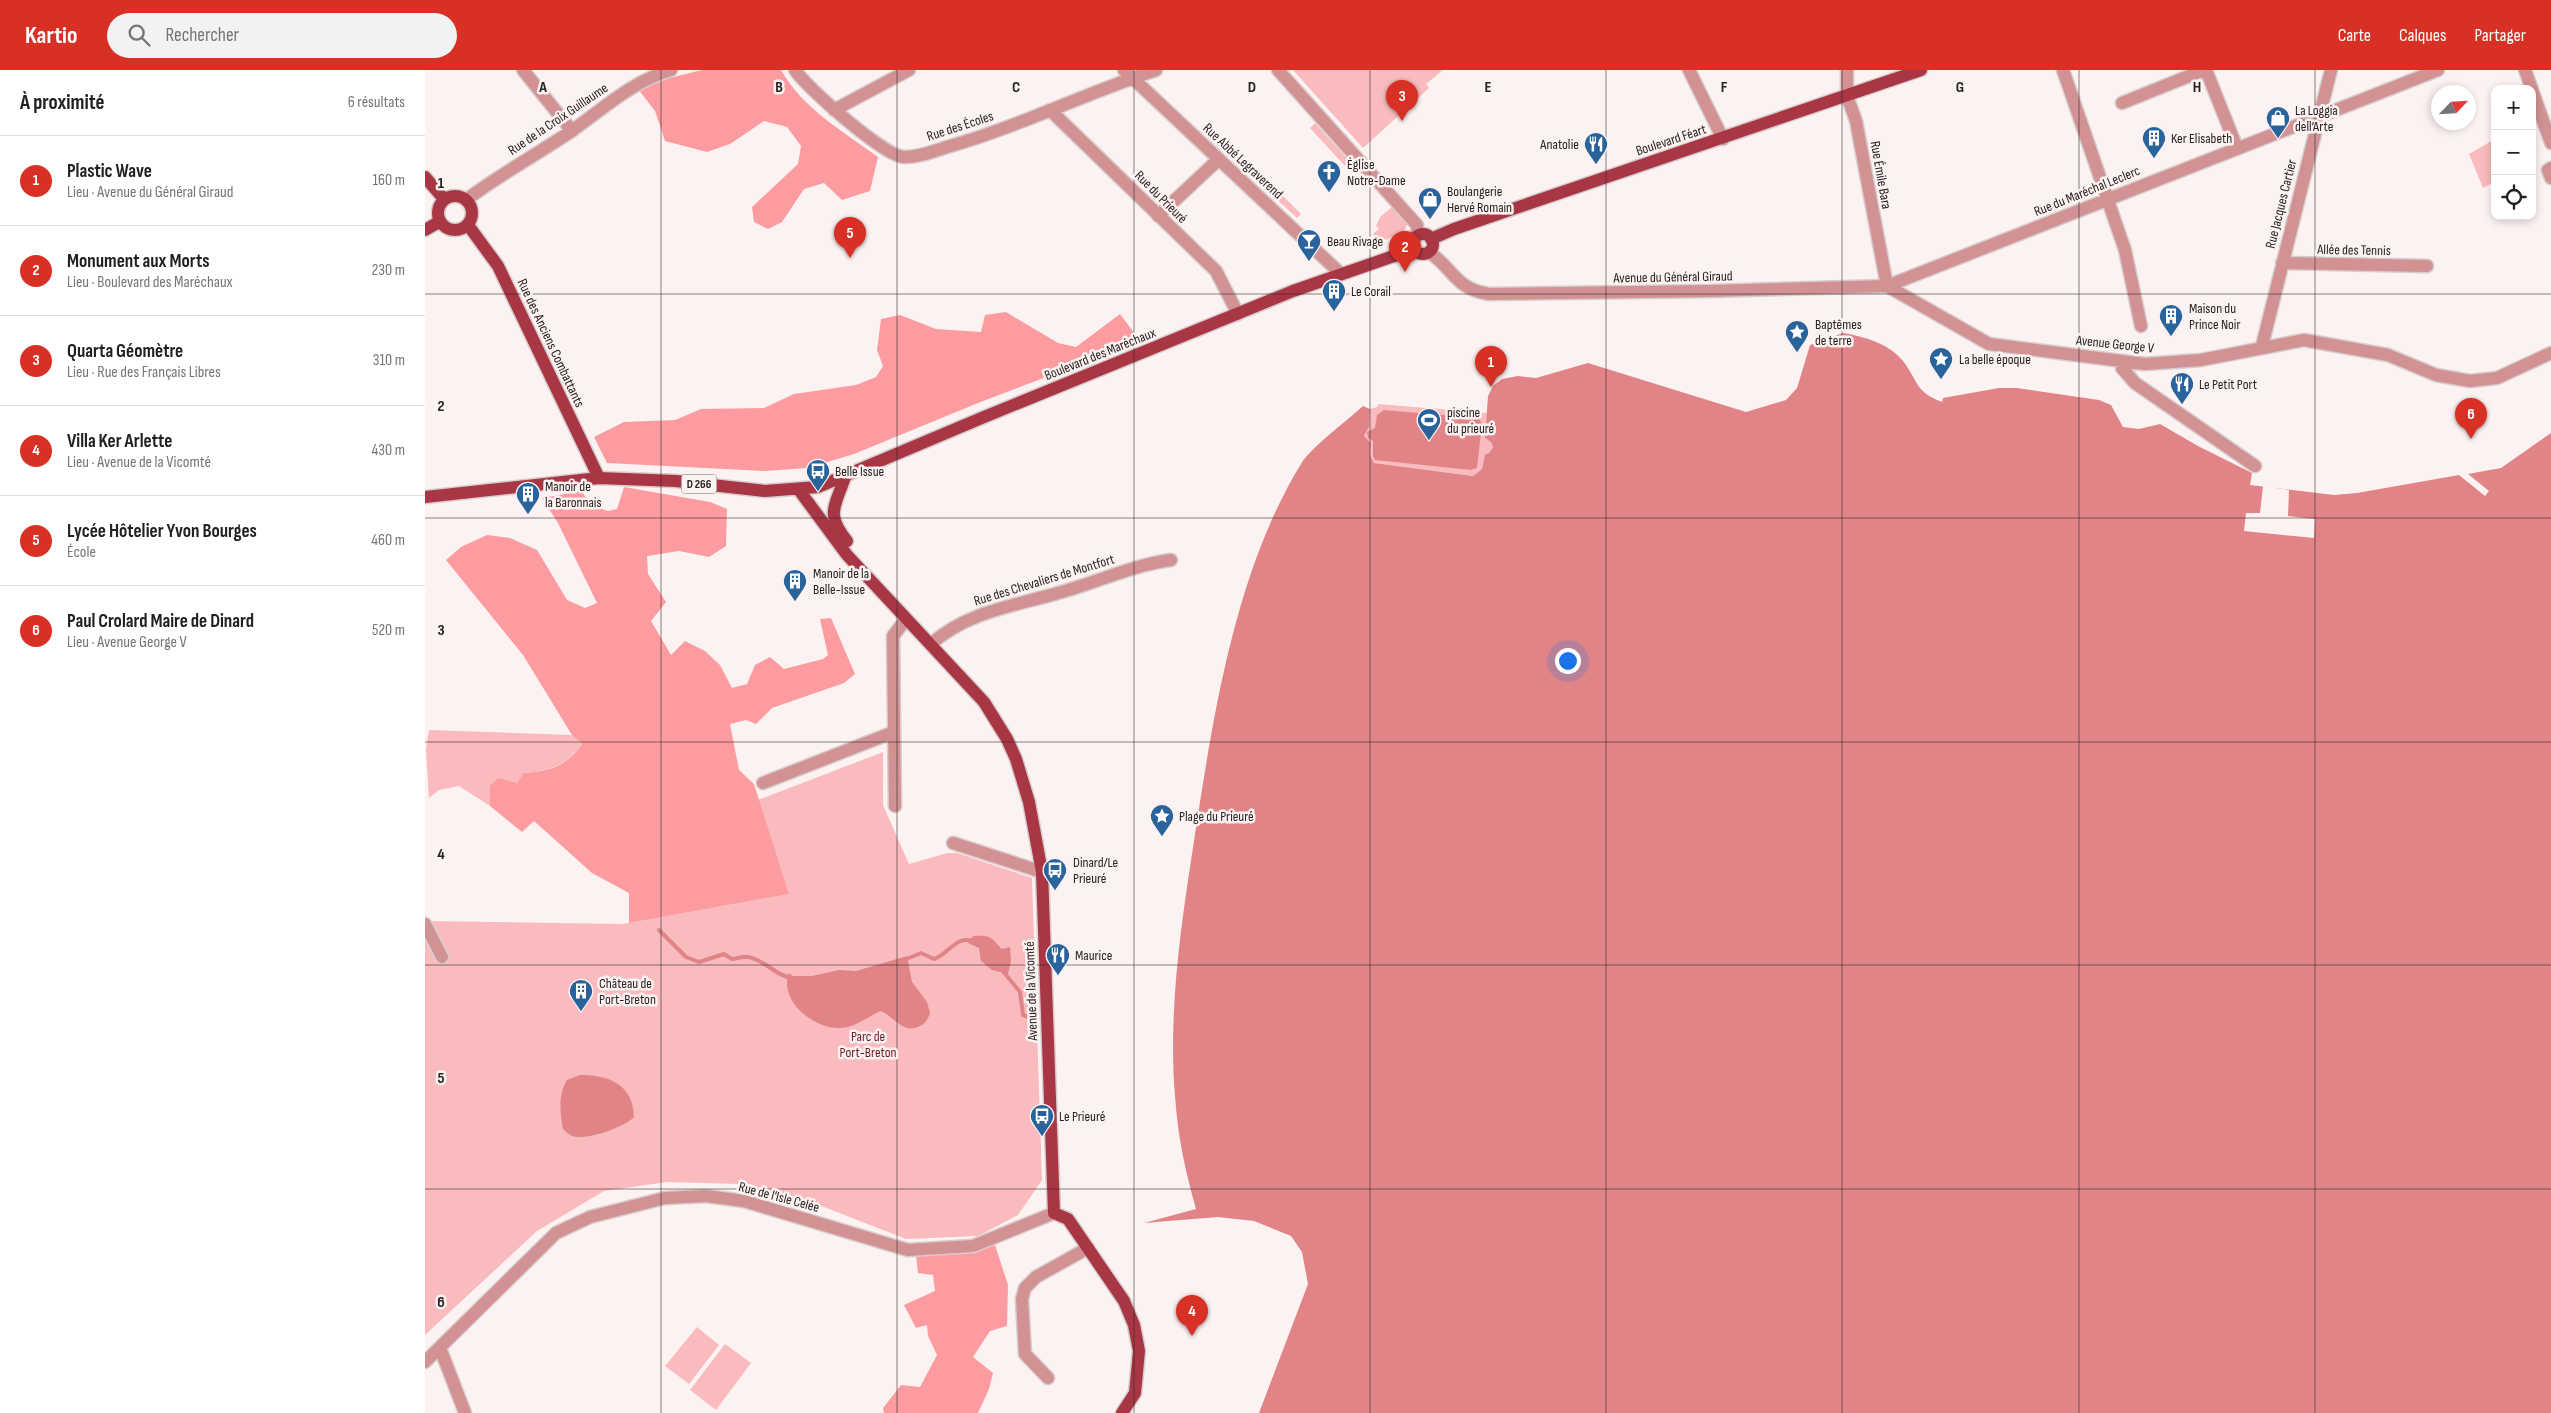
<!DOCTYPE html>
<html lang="fr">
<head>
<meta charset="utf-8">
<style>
  :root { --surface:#fff; --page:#f2f2f2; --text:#202124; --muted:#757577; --line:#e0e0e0; --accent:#d93025 }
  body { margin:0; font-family:"Sofia Sans Condensed",sans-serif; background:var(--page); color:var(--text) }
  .controls { position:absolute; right:15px; top:15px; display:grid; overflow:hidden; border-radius:10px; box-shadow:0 2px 8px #0003 }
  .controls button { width:45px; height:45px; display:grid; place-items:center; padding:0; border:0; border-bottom:1px solid var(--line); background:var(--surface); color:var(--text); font:25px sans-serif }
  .compass { position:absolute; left:2006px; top:15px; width:45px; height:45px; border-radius:50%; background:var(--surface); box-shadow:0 2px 8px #0003; rotate:65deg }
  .you { position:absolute; left:1142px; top:590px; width:18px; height:18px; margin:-12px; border:4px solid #fff; border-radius:50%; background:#1a73e8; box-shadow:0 0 0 8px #1a73e833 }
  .badge { display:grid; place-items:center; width:32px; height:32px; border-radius:50%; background:var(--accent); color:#fff; font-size:16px; font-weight:700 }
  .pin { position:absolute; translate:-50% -41px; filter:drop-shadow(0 1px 2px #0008) }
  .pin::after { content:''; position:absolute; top:26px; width:18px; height:15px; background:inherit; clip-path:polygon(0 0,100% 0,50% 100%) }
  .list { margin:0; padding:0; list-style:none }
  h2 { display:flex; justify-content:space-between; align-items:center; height:65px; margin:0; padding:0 20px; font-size:21px }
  h2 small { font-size:16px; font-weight:400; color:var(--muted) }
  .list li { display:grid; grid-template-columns:32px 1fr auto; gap:15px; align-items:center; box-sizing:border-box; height:90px; padding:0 20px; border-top:1px solid var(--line) }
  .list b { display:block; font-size:19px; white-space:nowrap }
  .list p { margin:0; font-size:16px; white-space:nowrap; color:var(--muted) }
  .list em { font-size:16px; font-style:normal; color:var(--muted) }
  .icon { flex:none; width:28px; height:28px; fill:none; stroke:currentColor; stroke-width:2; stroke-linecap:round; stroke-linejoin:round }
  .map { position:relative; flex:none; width:2126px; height:1343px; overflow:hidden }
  header { display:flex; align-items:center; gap:30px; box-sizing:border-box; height:70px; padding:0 25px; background:var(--accent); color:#fff }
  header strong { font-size:24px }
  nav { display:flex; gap:28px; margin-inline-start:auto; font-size:18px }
  .search { width:350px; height:45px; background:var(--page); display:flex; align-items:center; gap:12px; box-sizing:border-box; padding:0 18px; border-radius:28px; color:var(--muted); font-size:19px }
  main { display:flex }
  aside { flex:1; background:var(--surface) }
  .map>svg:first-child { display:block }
  .green { fill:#f9bbbd }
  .forest { fill:#fc9ca0 }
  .water { fill:#e18488 }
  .pier { fill:#fdf2f2 }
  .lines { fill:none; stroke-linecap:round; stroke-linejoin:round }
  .stream { stroke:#e18488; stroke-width:4 }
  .minor-casing { stroke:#d7cdcd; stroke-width:15 }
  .major-casing { stroke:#d7cdcd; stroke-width:15 }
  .minor { stroke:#d29193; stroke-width:12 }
  .major { stroke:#a83644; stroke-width:12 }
  .grid { fill:none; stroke:#292222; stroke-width:1; stroke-opacity:0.55 }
  .labels { text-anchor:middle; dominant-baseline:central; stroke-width:5; stroke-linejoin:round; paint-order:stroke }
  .shield { fill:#fdf2f2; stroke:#696060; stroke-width:1 }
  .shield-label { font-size:12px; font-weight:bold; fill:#292222 }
  .poi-label { font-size:14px; fill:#292222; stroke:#fdf2f2; text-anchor:start }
  .street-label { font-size:14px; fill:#292222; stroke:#fdf2f2 }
  .park-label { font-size:14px; fill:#6b1724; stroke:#fdf2f2 }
  .grid-label { font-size:16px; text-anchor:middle; font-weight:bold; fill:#292222; stroke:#fdf2f2; stroke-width:5; stroke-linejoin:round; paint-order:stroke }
</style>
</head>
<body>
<header>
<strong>Kartio</strong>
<div class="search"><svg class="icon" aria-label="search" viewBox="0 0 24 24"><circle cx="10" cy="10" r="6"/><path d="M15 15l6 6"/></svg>Rechercher</div>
<nav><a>Carte</a><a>Calques</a><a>Partager</a></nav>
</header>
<main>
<aside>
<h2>À proximité<small>6 résultats</small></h2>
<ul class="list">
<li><span class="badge">1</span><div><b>Plastic Wave</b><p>Lieu · Avenue du Général Giraud</p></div><em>160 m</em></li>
<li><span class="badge">2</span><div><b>Monument aux Morts</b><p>Lieu · Boulevard des Maréchaux</p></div><em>230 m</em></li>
<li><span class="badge">3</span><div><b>Quarta Géomètre</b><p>Lieu · Rue des Français Libres</p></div><em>310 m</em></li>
<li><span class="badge">4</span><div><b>Villa Ker Arlette</b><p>Lieu · Avenue de la Vicomté</p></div><em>430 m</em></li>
<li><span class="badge">5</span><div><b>Lycée Hôtelier Yvon Bourges</b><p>École</p></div><em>460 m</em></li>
<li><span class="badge">6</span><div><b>Paul Crolard Maire de Dinard</b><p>Lieu · Avenue George V</p></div><em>520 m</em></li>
</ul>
</aside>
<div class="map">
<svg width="2126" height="1343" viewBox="0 0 2126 1343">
  <rect width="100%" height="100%" fill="#fdf2f2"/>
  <path class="green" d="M 868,0 L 1018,0 L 1001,14 L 1004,18 L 938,78 Z
    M 890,53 L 927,94 L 920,96 L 885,58 Z
    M 2070,69 L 2070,112 L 2058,118 L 2044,84 Z
    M 833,105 L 837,105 L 876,144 L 872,148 L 830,109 Z
    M 967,137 L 982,154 L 979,162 L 957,171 L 948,164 L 954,159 L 951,156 L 955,147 Z
    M 953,334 L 1062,343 L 1060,368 L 1066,372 L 1068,376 L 1064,383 L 1060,384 L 1057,399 L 1048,406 L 949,393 L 945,385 L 946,374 L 939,366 L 944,357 L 945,339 L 952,337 Z
    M 4,660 L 147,665 L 157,674 C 139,696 127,701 98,703 L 92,713 L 65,716 L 65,736 L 34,716 L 14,720 L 4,728 L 1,679 Z
    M 458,682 L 458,735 L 484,794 L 522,783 L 532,783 L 607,808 L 617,1110 L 593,1145 L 553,1166 L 481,1169 L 399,1137 L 355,1128 L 314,1114 L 242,1112 L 179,1121 L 112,1161 L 0,1265 L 0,851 L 198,854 L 364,824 L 333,730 Z
    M 272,1257 L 294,1275 L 264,1314 L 240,1296 Z
    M 300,1274 L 326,1293 L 291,1340 L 265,1320 Z"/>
  <path class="forest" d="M 277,0 L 356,0 C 378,39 418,61 453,87 L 445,121 L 417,130 L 399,113 L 379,119 L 357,152 L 343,159 L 329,152 L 327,137 L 373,94 L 376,76 L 362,57 L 339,51 L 305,74 L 282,82 L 240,71 L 230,41 L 213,19 L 228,12 Z
    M 581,242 L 633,273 L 651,277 L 695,244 L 715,271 L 553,333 L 429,384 L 382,398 L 341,401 L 182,393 L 169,367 L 199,352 L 250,350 L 276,339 L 339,338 L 369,324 L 431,315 L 451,307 L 458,296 L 452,280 L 456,249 L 475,245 L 511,259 L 556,262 L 560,245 Z
    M 199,417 L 285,432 L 302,439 L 301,476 L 284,487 L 254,481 L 222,486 L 223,504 L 241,532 L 226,551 L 246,585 L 260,571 L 280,581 L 295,595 L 307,618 L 322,614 L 330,595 L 345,587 L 359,599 L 398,589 L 403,585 L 395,549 L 406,548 L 430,604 L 419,613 L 347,638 L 331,654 L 321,650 L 305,654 L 314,700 L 329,714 L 364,824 L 204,853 L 204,823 L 167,803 L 109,751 L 97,762 L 65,736 L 65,716 L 73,708 L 92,713 L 98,703 C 126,701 140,697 157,674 L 147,665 L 98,585 L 21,490 L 36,477 L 62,465 L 85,468 L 112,480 L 142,530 L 160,538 L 172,533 L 133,453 L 117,428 L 157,421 L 165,435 L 183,441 L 192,439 Z
    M 570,1175 L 583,1215 L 582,1256 L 565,1261 L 548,1287 L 568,1303 L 564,1319 L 553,1343 L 459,1343 L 458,1338 L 476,1315 L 495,1317 L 512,1285 L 503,1266 L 502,1255 L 491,1258 L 479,1235 L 510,1221 L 508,1205 L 493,1203 L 491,1185 L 532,1182 Z"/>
  <path class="water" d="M 1418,263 C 1440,267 1463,273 1478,291 C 1494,312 1489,321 1517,332 L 1518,328 L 1574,318 L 1592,318 L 1674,330 L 1686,335 L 1698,357 L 1714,359 L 1735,354 L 1773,376 L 1827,403 L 1825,415 L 1909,425 L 1932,423 L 2034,405 L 2060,426 L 2064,421 L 2043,404 L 2076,398 L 2126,363 L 2126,1343 L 834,1343 L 883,1214 L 877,1182 L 866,1166 L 829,1151 L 793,1147 L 719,1153 L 771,1139 C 760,1100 753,1068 750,1026 C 743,941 756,855 769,771 C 788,647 810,501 876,394 C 885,378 923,350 938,336 L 945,339 L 944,357 L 939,366 L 946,373 L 945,385 L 949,393 L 1048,406 L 1057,399 L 1060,384 L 1064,383 L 1068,377 L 1066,372 L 1060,368 L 1063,326 L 1068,316 L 1077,309 L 1093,306 L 1111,308 L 1163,293 L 1321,342 L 1361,330 L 1372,318 L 1385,275 Z
    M 959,340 L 1054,348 L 1057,354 L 1052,398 L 1046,400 L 950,390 L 948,386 L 948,371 L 943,368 L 942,362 L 950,358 L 952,345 Z
    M 548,866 C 568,865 565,868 577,879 L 585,877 L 586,891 L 583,904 L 567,900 L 556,891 L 554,878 L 543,873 Z
    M 482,886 L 487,912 L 502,932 L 505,943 C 503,949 501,953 495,956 C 478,965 470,947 456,941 C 441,947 431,958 413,958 C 388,958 353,930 364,903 L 368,906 L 387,906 L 414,900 L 431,901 Z
    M 155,1005 C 184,1005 208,1014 209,1047 C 200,1057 161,1071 147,1066 C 144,1065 140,1061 138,1059 C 135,1042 133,1025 142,1010 Z"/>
  <path class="pier" d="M 1838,416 L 1864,420 L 1863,446 L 1890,449 L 1889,468 L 1819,461 L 1821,443 L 1835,443 Z"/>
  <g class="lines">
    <path class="stream" d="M 234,860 L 261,887 L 274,892 L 299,884 L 307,889 C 311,889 318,886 323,887 C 339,889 352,907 367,908
      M 479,890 L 496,883 L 509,889 C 523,885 532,863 550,872
      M 577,900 L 595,922 L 598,945 L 609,949"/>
    <g class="minor-casing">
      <path id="minor" d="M 98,0 L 147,61
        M 370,0 C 383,19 457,84 478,87 C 492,88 509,81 522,77 C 593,57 661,23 731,0
        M 699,0 L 916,204
        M 853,0 L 992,155 L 993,165
        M 1264,0 L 1298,69
        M 1422,0 L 1422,26 L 1431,51 L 1462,216
        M 1638,0 L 1700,180 L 1716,256
        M 1781,0 L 1812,78
        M 2100,0 L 2107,19
        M 2107,20 L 2126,73
        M 1697,33 L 1779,0
        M 409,40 L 484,0
        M 625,40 L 791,201 L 813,244
        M 2126,98 L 2123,100 L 2126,108
        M 41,130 C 75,104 113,84 148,60 C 179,38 208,11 246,0
        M 733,146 L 794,89
        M 1004,182 C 1029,199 1030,219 1064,224 L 1285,221 L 1462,216 L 2013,0
        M 1857,193 L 2002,196
        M 1462,216 L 1564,274 L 1720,294 L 1776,290 L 1879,270 L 1963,285 L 2011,305 L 2045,311 L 2072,308 L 2126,283
        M 1837,276 L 1906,0
        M 1697,292 L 1697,298 L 1710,313 L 1830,396
        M 506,574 C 542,542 588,536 633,523 C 671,513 707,495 746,490
        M 338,713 L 469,662
        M 470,736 L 468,566 L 481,549
        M 528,773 L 617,802
        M 0,854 L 17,887
        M 15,1278 L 40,1343
        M 0,1292 L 131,1163 L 165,1147 L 240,1128 L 281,1126 L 319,1131 L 483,1180 L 548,1176 L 629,1143
        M 623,1308 L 600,1284 L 597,1229 L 600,1218 L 611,1207 L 663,1178"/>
    </g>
    <g class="major-casing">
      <path id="major" d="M 0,107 L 19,129
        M13 143a17 17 0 1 1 34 0a17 17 0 1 1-34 0Z
        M 43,155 L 73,196 L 174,408
        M 0,160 L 14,152
        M988 174a10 10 0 1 1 20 0a10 10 0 1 1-20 0Z
        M 1006,169 L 1029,159 L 1496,0
        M 420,407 C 410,437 400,444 422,471
        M 374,420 L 422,485 L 559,632 L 582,669 L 591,689 L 604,732 L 617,802 L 629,1143 L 643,1149 L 699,1231 L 709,1255 L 714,1281 L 710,1323 L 697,1343
        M 0,427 L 174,408 L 251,411 L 340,421 L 393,417 L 559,347 L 868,221 L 989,179"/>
    </g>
    <use href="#minor" class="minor"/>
    <use href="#major" class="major"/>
  </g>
  <path class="grid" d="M 236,0 L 236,1343M 472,0 L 472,1343M 709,0 L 709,1343M 945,0 L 945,1343M 1181,0 L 1181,1343M 1417,0 L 1417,1343M 1654,0 L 1654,1343M 1890,0 L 1890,1343M 0,224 L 2126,224M 0,448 L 2126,448M 0,672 L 2126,672M 0,895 L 2126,895M 0,1119 L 2126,1119"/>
  <defs>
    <g id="shop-pin" transform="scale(1.25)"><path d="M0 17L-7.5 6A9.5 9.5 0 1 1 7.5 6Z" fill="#28649b" stroke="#fdf2f2"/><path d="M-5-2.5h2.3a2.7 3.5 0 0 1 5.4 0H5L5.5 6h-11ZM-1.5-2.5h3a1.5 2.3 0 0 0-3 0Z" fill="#fff"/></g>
    <g id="building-pin" transform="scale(1.25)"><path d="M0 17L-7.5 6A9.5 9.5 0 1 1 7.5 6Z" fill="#28649b" stroke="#fdf2f2"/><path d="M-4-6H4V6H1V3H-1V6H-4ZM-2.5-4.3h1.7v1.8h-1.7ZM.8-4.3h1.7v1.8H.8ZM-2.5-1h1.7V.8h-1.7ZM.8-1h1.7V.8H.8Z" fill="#fff"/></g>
    <g id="restaurant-pin" transform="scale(1.25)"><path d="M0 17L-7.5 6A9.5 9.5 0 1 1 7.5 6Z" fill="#28649b" stroke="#fdf2f2"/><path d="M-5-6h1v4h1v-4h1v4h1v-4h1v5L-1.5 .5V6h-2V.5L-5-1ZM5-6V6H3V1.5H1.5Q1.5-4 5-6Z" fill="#fff"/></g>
    <g id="church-pin" transform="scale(1.25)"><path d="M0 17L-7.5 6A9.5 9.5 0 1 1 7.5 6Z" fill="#28649b" stroke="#fdf2f2"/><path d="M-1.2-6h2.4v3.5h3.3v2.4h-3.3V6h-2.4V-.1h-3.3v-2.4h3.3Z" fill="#fff"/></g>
    <g id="bar-pin" transform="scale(1.25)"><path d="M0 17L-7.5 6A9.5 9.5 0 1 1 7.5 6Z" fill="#28649b" stroke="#fdf2f2"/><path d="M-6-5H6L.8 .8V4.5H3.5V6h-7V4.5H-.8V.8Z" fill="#fff"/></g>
    <g id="sight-pin" transform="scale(1.25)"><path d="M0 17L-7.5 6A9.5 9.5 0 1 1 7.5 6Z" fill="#28649b" stroke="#fdf2f2"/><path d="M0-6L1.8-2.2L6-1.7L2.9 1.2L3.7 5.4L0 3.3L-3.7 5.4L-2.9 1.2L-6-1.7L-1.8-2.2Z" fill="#fff"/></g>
    <g id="stadium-pin" transform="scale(1.25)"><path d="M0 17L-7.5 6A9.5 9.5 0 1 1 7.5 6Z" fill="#28649b" stroke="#fdf2f2"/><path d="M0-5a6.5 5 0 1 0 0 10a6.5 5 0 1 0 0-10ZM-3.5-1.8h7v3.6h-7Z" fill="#fff"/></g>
    <g id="bus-pin" transform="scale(1.25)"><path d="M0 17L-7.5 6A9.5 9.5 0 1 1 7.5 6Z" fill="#28649b" stroke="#fdf2f2"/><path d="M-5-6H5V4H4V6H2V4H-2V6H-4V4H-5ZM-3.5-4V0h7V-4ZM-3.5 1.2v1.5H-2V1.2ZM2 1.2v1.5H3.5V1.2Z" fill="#fff"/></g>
  </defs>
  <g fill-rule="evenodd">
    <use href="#shop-pin" x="1853" y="48"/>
    <use href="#building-pin" x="1729" y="68"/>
    <use href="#restaurant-pin" x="1171" y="74"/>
    <use href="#church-pin" x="904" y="102"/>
    <use href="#shop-pin" x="1005" y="129"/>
    <use href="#bar-pin" x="884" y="171"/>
    <use href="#building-pin" x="909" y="221"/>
    <use href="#building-pin" x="1746" y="246"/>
    <use href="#sight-pin" x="1372" y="262"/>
    <use href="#sight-pin" x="1516" y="289"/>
    <use href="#restaurant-pin" x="1757" y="314"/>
    <use href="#stadium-pin" x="1004" y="350"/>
    <use href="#bus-pin" x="393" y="401"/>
    <use href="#building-pin" x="103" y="424"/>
    <use href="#building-pin" x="370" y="511"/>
    <use href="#sight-pin" x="737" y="746"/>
    <use href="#bus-pin" x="630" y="800"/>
    <use href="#restaurant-pin" x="633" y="885"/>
    <use href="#building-pin" x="156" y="921"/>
    <use href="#bus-pin" x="617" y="1046"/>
  </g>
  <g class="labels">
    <rect class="shield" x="256.5" y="404.5" width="35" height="19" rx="4"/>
    <g class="shield-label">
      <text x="274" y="414">D 266</text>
    </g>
    <g class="poi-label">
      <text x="1870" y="40">La Loggia<tspan x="1870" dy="16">dell’Arte</tspan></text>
      <text x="1746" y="68">Ker Elisabeth</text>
      <text x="1154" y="74" text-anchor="end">Anatolie</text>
      <text x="922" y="94">Église<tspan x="922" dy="16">Notre-Dame</tspan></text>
      <text x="1022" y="121">Boulangerie<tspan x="1022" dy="16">Hervé Romain</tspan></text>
      <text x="902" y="171">Beau Rivage</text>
      <text x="926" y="221">Le Corail</text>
      <text x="1764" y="238">Maison du<tspan x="1764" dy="16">Prince Noir</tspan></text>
      <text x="1390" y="254">Baptêmes<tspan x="1390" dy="16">de terre</tspan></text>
      <text x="1534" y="289">La belle époque</text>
      <text x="1774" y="314">Le Petit Port</text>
      <text x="1022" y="342">piscine<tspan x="1022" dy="16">du prieuré</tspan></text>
      <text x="410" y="401">Belle Issue</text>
      <text x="120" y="416">Manoir de<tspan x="120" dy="16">la Baronnais</tspan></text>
      <text x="388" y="503">Manoir de la<tspan x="388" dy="16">Belle-Issue</tspan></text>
      <text x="754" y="746">Plage du Prieuré</text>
      <text x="648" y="792">Dinard/Le<tspan x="648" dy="16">Prieuré</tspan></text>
      <text x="650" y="885">Maurice</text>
      <text x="174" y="913">Château de<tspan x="174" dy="16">Port-Breton</tspan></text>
      <text x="634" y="1046">Le Prieuré</text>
    </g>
    <g class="street-label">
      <text transform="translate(133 49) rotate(-34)">Rue de la Croix Guillaume</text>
      <text transform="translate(535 56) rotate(-18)">Rue des Écoles</text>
      <text transform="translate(1246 70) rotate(-18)">Boulevard Féart</text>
      <text transform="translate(818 91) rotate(43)">Rue Abbé Legraverend</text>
      <text transform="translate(1456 105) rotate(80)">Rue Émile Bara</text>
      <text transform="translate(1662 121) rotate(-22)">Rue du Maréchal Leclerc</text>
      <text transform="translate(736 127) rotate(45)">Rue du Prieuré</text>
      <text transform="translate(1856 134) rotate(-76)">Rue Jacques Cartier</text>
      <text transform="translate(1929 180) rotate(1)">Allée des Tennis</text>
      <text transform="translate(1248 207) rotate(-1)">Avenue du Général Giraud</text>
      <text transform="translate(126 273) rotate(65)">Rue des Anciens Combattants</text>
      <text transform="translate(1690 274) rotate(6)">Avenue George V</text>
      <text transform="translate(675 284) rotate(-22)">Boulevard des Maréchaux</text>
      <text transform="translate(619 510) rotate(-17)">Rue des Chevaliers de Montfort</text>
      <text transform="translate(606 921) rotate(-92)">Avenue de la Vicomté</text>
      <text transform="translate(354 1127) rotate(15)">Rue de l'Isle Celée</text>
    </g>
    <g class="park-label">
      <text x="443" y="966">Parc de<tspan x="443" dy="16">Port-Breton</tspan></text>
    </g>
  </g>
  <g class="grid-label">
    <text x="118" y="22">A</text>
    <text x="354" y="22">B</text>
    <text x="591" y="22">C</text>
    <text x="827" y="22">D</text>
    <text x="1063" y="22">E</text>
    <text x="1299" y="22">F</text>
    <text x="1535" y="22">G</text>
    <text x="1772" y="22">H</text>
    <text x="16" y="118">1</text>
    <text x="16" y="341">2</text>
    <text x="16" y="565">3</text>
    <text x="16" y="789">4</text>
    <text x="16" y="1013">5</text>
    <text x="16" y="1237">6</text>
  </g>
</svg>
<div class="controls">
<button>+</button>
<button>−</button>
<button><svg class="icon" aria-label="locate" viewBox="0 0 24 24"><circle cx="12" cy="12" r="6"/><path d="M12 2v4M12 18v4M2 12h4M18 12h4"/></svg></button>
</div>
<svg class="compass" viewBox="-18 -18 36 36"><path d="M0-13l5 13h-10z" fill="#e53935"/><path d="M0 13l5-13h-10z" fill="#757577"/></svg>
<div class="you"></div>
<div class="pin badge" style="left:1066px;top:317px">1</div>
<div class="pin badge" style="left:980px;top:202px">2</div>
<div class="pin badge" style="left:977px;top:51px">3</div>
<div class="pin badge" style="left:767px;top:1266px">4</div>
<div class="pin badge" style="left:425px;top:188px">5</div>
<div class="pin badge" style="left:2046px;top:369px">6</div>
</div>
</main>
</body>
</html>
